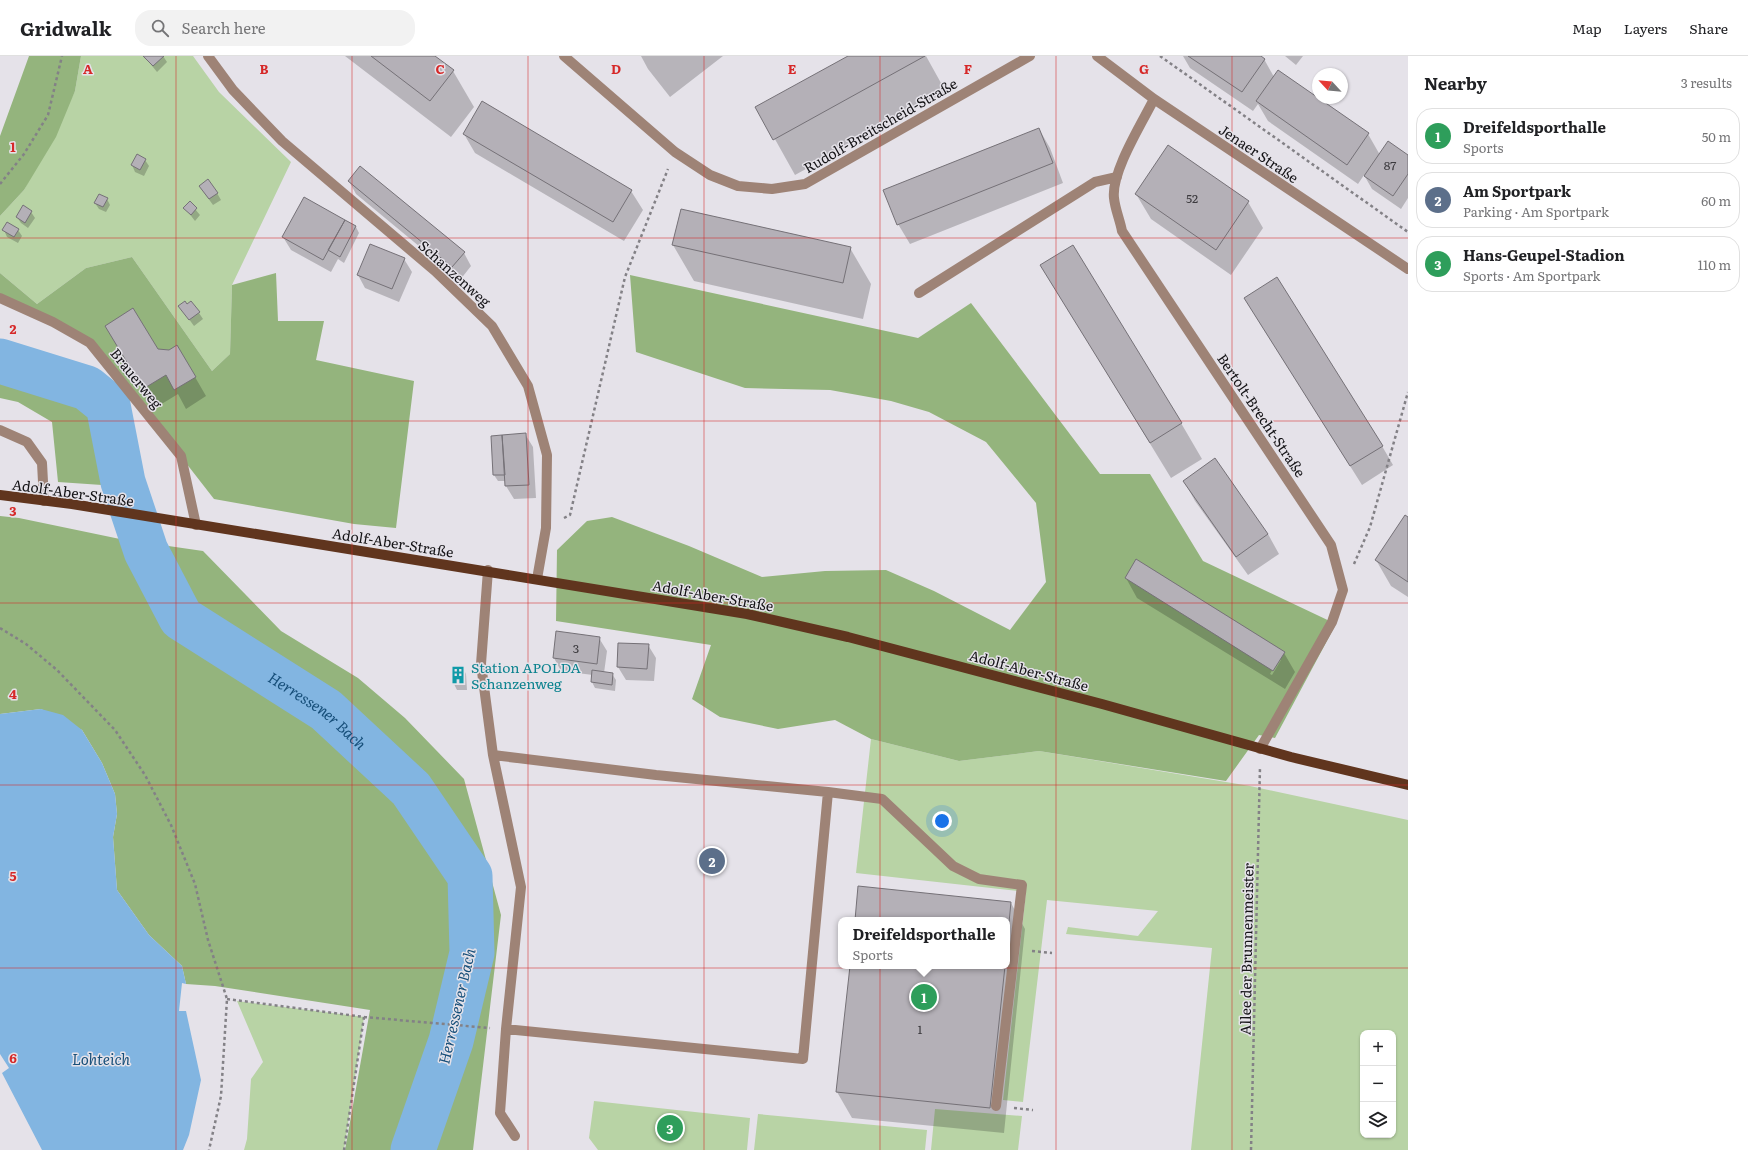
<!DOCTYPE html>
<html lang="en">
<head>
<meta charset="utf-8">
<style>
  :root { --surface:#fff; --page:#f2f2f2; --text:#202124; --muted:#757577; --line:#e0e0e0; --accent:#111827 }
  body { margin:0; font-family:Literata,serif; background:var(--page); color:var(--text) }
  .controls { position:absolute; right:12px; bottom:12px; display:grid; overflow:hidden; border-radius:8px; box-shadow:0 1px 3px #0004 }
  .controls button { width:36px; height:36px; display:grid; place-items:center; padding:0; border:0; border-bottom:1px solid var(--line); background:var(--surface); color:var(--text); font:20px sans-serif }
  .compass { position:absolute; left:1312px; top:12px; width:36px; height:36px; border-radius:50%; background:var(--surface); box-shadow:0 1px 3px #0004; rotate:296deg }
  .you { position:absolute; left:942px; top:765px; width:14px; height:14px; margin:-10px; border:3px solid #fff; border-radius:50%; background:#1a73e8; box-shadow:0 0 0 6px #1a73e833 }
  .badge { display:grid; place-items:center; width:26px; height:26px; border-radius:50%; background:var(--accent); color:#fff; font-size:13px; font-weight:700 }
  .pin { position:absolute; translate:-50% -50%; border:2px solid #fff; box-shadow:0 1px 4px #0006 }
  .popup { position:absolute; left:838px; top:861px; width:172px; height:52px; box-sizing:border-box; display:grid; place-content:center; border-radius:8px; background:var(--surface); filter:drop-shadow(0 1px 3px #0005); font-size:13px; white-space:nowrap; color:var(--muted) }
  .popup b { font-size:15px; color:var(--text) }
  .popup::after { content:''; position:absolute; left:50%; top:100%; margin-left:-8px; border:8px solid transparent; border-top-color:var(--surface) }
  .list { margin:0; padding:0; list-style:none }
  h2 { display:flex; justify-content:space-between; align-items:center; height:52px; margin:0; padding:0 16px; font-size:17px }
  h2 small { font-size:13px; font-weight:400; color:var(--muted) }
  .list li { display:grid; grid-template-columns:26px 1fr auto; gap:12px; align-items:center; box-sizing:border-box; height:56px; margin:0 8px 8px; padding:0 8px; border:1px solid var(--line); border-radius:16px }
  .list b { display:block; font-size:15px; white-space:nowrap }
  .list p { margin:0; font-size:13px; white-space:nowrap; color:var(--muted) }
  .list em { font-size:13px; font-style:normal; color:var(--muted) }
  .icon { flex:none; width:22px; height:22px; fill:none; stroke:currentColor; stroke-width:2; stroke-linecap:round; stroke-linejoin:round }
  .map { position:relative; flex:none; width:1408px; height:1094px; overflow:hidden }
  header { display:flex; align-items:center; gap:24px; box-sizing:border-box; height:56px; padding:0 20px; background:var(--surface); border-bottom:1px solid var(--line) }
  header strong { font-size:19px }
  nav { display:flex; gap:22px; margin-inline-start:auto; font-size:14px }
  .search { width:280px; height:36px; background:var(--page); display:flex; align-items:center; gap:10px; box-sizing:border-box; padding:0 14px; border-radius:16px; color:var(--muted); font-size:15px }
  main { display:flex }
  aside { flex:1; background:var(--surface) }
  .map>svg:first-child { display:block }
  .green { fill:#b8d3a5; fill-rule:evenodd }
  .forest { fill:#94b47d }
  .water { fill:#82b5e1 }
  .shadow { fill:#0003; fill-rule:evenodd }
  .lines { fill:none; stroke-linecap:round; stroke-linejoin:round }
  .river { stroke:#82b5e1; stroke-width:45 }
  .building { fill:#b4b0b7; stroke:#757177 }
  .path { stroke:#838186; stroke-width:2.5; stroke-dasharray:3 3; stroke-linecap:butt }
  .minor { stroke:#9e8376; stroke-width:10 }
  .major { stroke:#60351e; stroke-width:10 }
  .grid { fill:none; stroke:#d62828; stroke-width:1; stroke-opacity:0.55 }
  .labels { text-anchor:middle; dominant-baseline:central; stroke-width:3; stroke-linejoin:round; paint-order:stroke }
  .number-label { font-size:12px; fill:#3c3a3e }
  .street-label { font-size:14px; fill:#141316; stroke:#e5e2e9 }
  .culture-label { font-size:14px; fill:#0d838f; stroke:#e5e2e9; text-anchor:start }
  .water-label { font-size:15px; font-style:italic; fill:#174f7a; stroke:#e5e2e9 }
  .grid-label { font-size:13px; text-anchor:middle; font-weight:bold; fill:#d62828; stroke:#e5e2e9; stroke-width:3; stroke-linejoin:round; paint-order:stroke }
</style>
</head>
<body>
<header>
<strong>Gridwalk</strong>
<div class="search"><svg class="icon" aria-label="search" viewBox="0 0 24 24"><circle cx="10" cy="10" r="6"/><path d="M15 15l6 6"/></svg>Search here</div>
<nav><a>Map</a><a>Layers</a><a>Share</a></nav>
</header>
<main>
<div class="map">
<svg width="1408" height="1094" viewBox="0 0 1408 1094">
  <rect width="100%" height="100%" fill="#e5e2e9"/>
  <path class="green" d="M 81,0 L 193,0 L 219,36 L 291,106 L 232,229 L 230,298 L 212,315 L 132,201 L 86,212 L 37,248 L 0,217 L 0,160 L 24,134 L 75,35 Z
    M 871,683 L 959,705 L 1039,695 L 1250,730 L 1408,764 L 1408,1094 L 1191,1094 L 1212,892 L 1066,878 L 1068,871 L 1138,880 L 1158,855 L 1047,844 L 1023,1046 L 1003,1044 L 1026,836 L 856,817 ZM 1363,977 L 1393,977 L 1393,1079 L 1363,1079 Z
    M 237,945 L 364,961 L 344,1094 L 244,1094 L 247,1083 L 251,1023 L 263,1006 Z
    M 594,1045 L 750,1062 L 747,1094 L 598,1094 L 589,1082 Z
    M 935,1053 L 1022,1060 L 1018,1094 L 931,1094 Z
    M 758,1058 L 927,1074 L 925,1094 L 754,1094 Z"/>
  <path class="forest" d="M 29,0 L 81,0 L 75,35 L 56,81 L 24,134 L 0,160 L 0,80 Z
    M 132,201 L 212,315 L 230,298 L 232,229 L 276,217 L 278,265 L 324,265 L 316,304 L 414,325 L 396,472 L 354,468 L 214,443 L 130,335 L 90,287 L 0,242 L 0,217 L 37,248 L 86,212 Z
    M 630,219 L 918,282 L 971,247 L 1100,418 L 1150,418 L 1203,505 L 1336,568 L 1275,682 L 1259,679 L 1226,725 L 1039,695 L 959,705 L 871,683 L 835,664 L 778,673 L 720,661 L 692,643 L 711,589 L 556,565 L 557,494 L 587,465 L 612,461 L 689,490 L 762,521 L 825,515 L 886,514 L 934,535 L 1010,574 L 1046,526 L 1036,447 L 986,386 L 929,356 L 891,345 L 830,334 L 745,332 L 636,296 Z
    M 0,291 L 95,321 L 119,352 L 146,432 L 58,426 L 52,366 L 18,346 L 0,342 Z
    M 0,460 L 19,462 L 120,483 L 203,495 L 281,575 L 358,622 L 405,662 L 464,723 L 501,859 L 473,1094 L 345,1094 L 370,954 L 215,930 L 186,928 L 182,910 L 149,879 L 117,834 L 113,781 L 117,758 L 115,738 L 102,707 L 82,674 L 41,653 L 0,658 Z"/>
  <path class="water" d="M 41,653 L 63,659 L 82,674 L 102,707 L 115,738 L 117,758 L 113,781 L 117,834 L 149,879 L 182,910 L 186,928 L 182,927 L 179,955 L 186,955 L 201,1024 L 189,1079 L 183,1094 L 42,1094 L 2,1017 L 9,1012 L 0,998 L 0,658 Z"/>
  <path class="shadow" d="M 144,0 L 163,0 L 167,6 L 157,16 Z
    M 345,0 L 433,0 L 453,15 L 474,51 L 451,81 Z
    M 641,0 L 723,0 L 670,41 L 648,13 Z
    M 850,0 L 926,0 L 946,36 L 795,119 L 757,51 Z
    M 1183,0 L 1259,0 L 1264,3 L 1274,21 L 1368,78 L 1380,99 L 1408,100 L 1408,142 L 1401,153 L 1372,133 L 1364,119 L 1358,128 L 1268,65 L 1258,48 L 1253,55 L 1190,12 Z
    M 1285,0 L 1303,0 L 1296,9 Z
    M 1039,73 L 1050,92 L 1063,127 L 910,188 L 898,168 Z
    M 464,78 L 631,135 L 643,154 L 624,185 L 475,97 Z
    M 1168,91 L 1248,146 L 1263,172 L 1231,219 L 1151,163 L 1136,138 Z
    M 145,104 L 149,110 L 144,120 L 135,116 L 132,109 Z
    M 349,125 L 464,197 L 471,210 L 460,224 L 356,138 Z
    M 200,131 L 217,137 L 221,144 L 213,149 Z
    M 107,143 L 110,149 L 106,156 L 99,153 L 95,147 Z
    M 304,143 L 356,171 L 359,177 L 344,207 L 338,203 L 331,216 L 291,194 L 283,181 Z
    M 190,147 L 200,159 L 195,165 L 185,152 Z
    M 31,156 L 35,162 L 28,172 L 21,167 L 17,161 Z
    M 4,174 L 18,174 L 22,180 L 18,187 L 7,181 Z
    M 673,189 L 850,192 L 871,228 L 863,263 L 694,225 Z
    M 404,203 L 412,216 L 399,246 L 365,232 L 358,219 Z
    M 1041,209 L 1181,367 L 1202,403 L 1171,422 Z
    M 180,251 L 199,257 L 203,263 L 194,270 Z
    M 1257,262 L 1382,390 L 1393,409 L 1362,429 Z
    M 117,289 L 157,294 L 195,321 L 206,340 L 186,353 L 178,338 L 155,352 Z
    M 525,378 L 533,391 L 536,442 L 514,443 L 506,430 L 506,425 L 498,425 L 494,419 L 492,381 Z
    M 1184,425 L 1268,478 L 1279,498 L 1248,519 L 1195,445 Z
    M 1408,462 L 1408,541 L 1391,530 L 1376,504 Z
    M 1126,522 L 1284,597 L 1295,616 L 1285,633 L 1137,542 ZM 1278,604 L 1281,604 L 1272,619 L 1270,618 Z
    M 599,582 L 607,595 L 604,617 L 612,618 L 616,624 L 615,635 L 595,632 L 592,626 L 593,619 L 561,615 L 554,602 Z
    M 648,589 L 656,602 L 654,625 L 626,624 L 618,611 Z
    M 463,612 L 466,618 L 467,634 L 457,634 L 454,628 Z
    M 1011,847 L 1025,873 L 1004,1077 L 852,1062 L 837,1036 L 851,910 L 1007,910 L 1007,864 L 856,864 Z"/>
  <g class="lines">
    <path class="river" id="s1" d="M 0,305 L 87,332 L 108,349 L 123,426 L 146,495 L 181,562 L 326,654 L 411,733 L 470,820 L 472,897 L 451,985 L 413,1094"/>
  </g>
  <path class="building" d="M 143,0 L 164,0 L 153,10 Z
    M 371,0 L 435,0 L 454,14 L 430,45 Z
    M 848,0 L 925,0 L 773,84 L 755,51 Z
    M 1188,0 L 1261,0 L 1265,3 L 1242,36 Z
    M 1278,14 L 1369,77 L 1347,109 L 1256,45 Z
    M 482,45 L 632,134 L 613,166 L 463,78 Z
    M 1039,72 L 1053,107 L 897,169 L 883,134 Z
    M 1388,85 L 1408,99 L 1408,118 L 1393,140 L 1364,120 Z
    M 1168,89 L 1249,145 L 1216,194 L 1135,138 Z
    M 137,98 L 146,103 L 140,114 L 131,109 Z
    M 360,110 L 465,196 L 452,211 L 348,125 Z
    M 208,123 L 218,137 L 209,143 L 199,130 Z
    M 99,138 L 108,142 L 103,151 L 94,147 Z
    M 304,141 L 345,164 L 323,204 L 282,181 Z
    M 190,145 L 197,152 L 191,159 L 183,152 Z
    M 23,149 L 32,155 L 25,167 L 16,161 Z
    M 681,153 L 851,191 L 843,227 L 672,189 Z
    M 345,164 L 356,170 L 340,201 L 328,194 Z
    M 7,166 L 19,173 L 14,181 L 2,174 Z
    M 370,188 L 405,202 L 392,233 L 357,219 Z
    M 1073,189 L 1182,367 L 1150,387 L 1040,209 Z
    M 1277,221 L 1383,390 L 1350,410 L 1244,242 Z
    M 185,245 L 187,248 L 191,245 L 200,256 L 189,264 L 178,250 Z
    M 133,252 L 158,293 L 169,294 L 177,289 L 196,321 L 174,334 L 166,319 L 143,333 L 105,270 Z
    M 526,377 L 529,429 L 505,430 L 502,379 Z
    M 502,379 L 505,419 L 493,419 L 491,380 Z
    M 1215,402 L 1268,478 L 1236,501 L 1183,425 Z
    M 1405,459 L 1408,461 L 1408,526 L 1375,504 Z
    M 1136,503 L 1285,596 L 1273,615 L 1125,522 Z
    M 556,575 L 600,581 L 597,608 L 553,602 Z
    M 618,587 L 649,588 L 647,613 L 617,611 Z
    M 453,610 L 463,611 L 464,628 L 453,628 Z
    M 592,614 L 613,617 L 612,629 L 591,626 Z
    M 858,830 L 1011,846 L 1007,887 L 1007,864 L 855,864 Z
    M 850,910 L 1005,910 L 990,1052 L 836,1036 Z"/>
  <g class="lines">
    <path class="path" d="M 1160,0 L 1408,176
      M 0,128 L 24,98 L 48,59 L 62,0
      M 564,462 L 570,459 L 625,221 L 668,113
      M 1354,508 L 1370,471 L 1408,336
      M 0,572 L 26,588 L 57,614 L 115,674 L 145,719 L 171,769 L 195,828 L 208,884 L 227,943 L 221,1040 L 209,1094
      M 1032,895 L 1052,897
      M 227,943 L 364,961 L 344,1094
      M 364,961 L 490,972
      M 1014,1052 L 1033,1054
      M 1251,1094 L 1260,711"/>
    <path class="minor" d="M 208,0 L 233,34 L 282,85 L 435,215 L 492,270 L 528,330 L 547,399 L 546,472 L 537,523
      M 564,0 L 675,96 L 710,119 L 738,130 L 772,133 L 805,128 L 1030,0
      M 1097,0 L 1154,43 L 1408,213
      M 1154,43 C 1142,67 1111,116 1114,142 C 1115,153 1120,164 1122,175 L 1331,489 L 1343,534 L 1332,566 L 1260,693
      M 919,237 L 1095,126 L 1117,121
      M 0,242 L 53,266 L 90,287 L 181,400 L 196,469
      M 0,374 L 27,386 L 42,407 L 44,445
      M 488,514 L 481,608 L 493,699 L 521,831 L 506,973 L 500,1057 L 515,1080
      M 493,699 L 656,719 L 828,736 L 803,1003 L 506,973
      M 828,736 L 882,743 L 953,810 L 979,823 L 1022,829 L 996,1050"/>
    <path class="major" d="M 0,439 L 72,448 L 747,558 L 848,581 L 1102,648 L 1291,701 L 1408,729"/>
  </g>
  <path class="grid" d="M 176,0 L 176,1094M 352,0 L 352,1094M 528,0 L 528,1094M 704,0 L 704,1094M 880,0 L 880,1094M 1056,0 L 1056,1094M 1232,0 L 1232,1094M 0,182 L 1408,182M 0,365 L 1408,365M 0,547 L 1408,547M 0,729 L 1408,729M 0,912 L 1408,912"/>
  <defs>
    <g id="building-bare" transform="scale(1.38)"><path d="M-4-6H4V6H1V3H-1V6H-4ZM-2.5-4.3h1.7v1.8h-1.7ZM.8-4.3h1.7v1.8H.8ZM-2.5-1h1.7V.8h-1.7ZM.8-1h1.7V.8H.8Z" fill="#0f9aa8" stroke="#e5e2e9" stroke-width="2.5" paint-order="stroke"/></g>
  </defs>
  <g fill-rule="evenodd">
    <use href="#building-bare" x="458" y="619"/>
  </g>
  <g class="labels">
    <g class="number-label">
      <text x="1390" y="109">87</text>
      <text x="1192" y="142">52</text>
      <text x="576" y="592">3</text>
      <text x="920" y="973">1</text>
    </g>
    <g class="street-label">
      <text transform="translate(880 69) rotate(-30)">Rudolf-Breitscheid-Straße</text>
      <text transform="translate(1259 97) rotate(34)">Jenaer Straße</text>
      <text transform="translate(455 217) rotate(42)">Schanzenweg</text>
      <text transform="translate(137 322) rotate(51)">Brauerweg</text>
      <text transform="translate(1262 359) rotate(56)">Bertolt-Brecht-Straße</text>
      <text transform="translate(73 436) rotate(8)">Adolf-Aber-Straße</text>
      <text transform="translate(393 486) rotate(9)">Adolf-Aber-Straße</text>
      <text transform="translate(713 539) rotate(10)">Adolf-Aber-Straße</text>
      <text transform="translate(1029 614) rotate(15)">Adolf-Aber-Straße</text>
      <text transform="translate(1246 893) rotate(-89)">Allee der Brunnenmeister</text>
    </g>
    <g class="culture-label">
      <text x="471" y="611">Station APOLDA<tspan x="471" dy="16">Schanzenweg</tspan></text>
    </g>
    <g class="water-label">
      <text stroke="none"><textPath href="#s1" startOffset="510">Herressener Bach</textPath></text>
      <text transform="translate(456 950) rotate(-77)">Herressener Bach</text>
      <text x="101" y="1002">Lohteich</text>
    </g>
  </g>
  <g class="grid-label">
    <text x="88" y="18">A</text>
    <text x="264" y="18">B</text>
    <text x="440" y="18">C</text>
    <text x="616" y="18">D</text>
    <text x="792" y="18">E</text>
    <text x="968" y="18">F</text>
    <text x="1144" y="18">G</text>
    <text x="13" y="96">1</text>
    <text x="13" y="278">2</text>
    <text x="13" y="460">3</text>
    <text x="13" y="643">4</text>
    <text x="13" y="825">5</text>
    <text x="13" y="1007">6</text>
  </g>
</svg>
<div class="controls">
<button>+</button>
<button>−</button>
<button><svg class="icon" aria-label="layers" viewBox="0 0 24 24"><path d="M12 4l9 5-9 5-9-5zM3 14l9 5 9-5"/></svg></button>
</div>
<svg class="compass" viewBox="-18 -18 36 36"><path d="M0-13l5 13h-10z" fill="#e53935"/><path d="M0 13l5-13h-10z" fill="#757577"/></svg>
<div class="you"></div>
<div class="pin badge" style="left:924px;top:941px;background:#2e9e5b">1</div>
<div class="popup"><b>Dreifeldsporthalle</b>Sports</div>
<div class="pin badge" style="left:712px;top:805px;background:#5c6f8a">2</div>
<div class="pin badge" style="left:670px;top:1072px;background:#2e9e5b">3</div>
</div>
<aside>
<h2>Nearby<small>3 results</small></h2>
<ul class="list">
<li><span class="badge" style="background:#2e9e5b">1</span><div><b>Dreifeldsporthalle</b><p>Sports</p></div><em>50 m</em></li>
<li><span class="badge" style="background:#5c6f8a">2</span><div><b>Am Sportpark</b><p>Parking · Am Sportpark</p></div><em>60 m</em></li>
<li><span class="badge" style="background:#2e9e5b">3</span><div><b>Hans-Geupel-Stadion</b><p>Sports · Am Sportpark</p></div><em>110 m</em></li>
</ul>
</aside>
</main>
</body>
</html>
